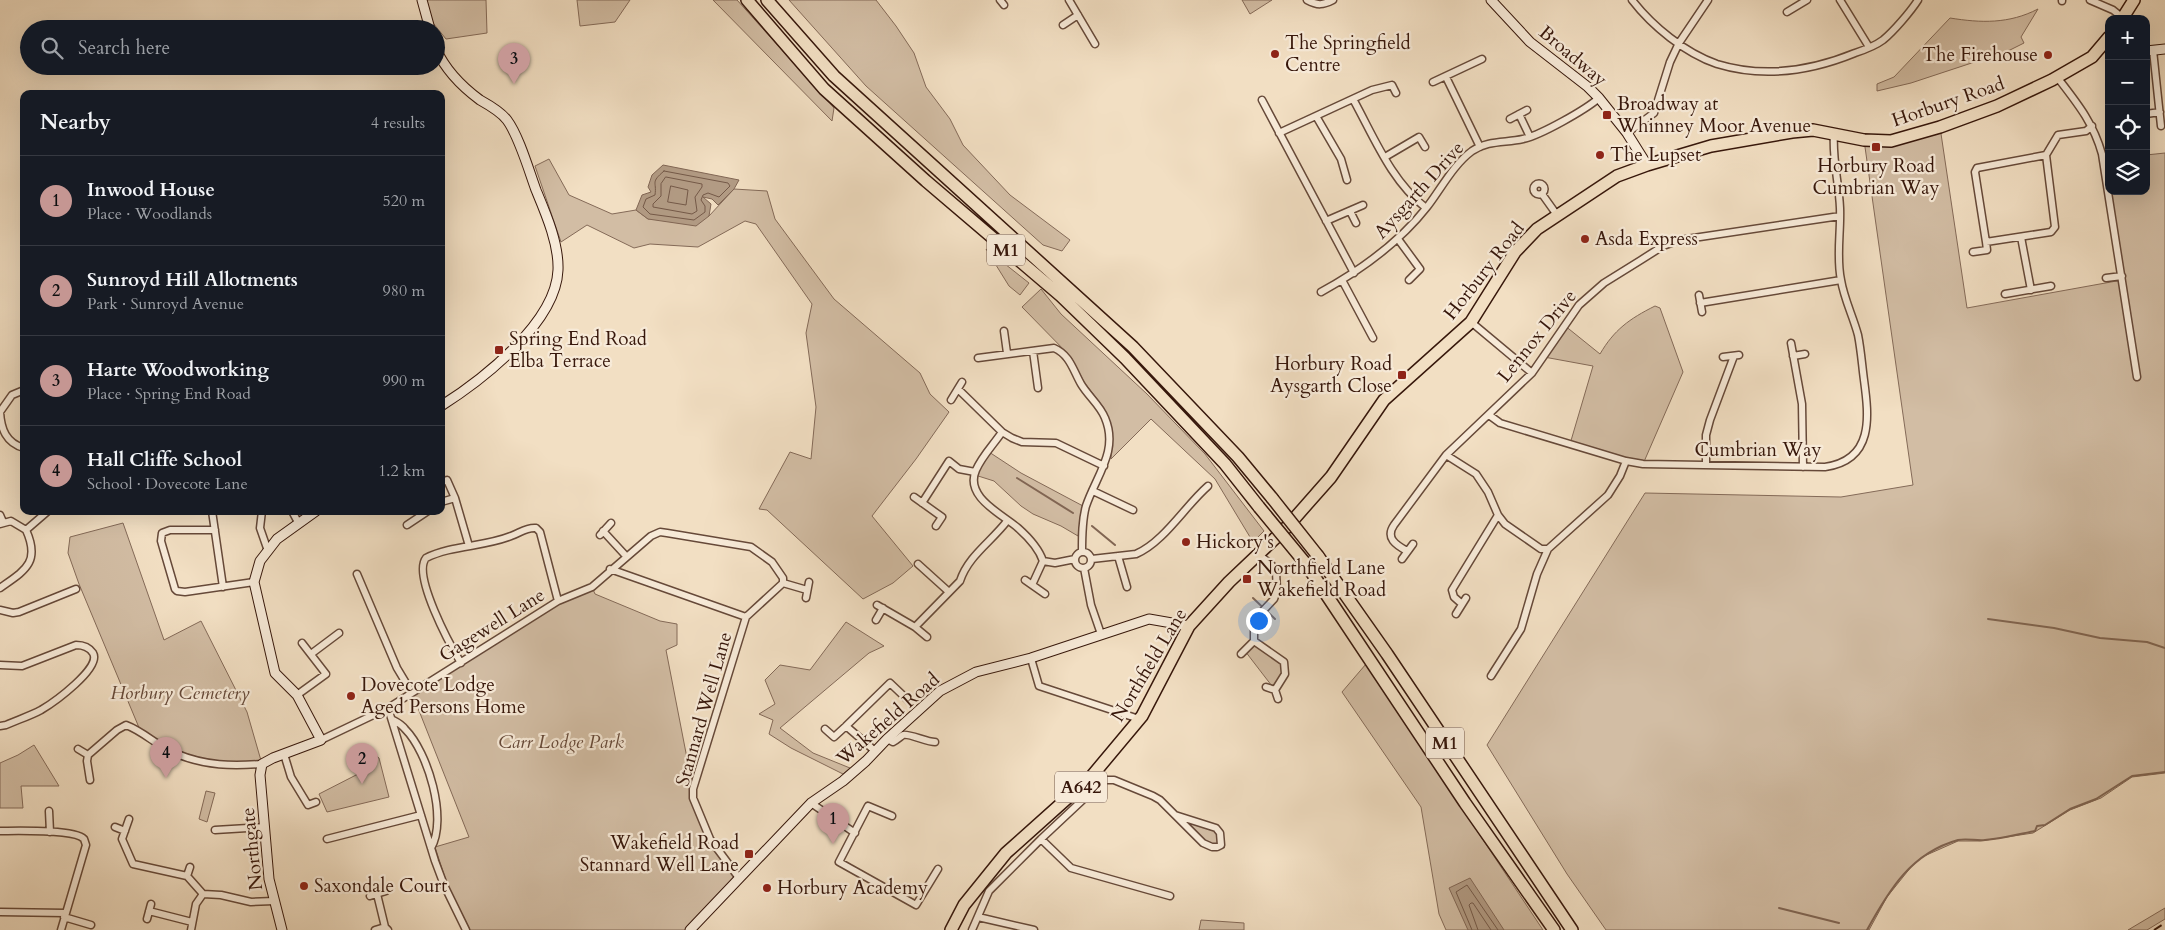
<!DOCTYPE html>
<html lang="en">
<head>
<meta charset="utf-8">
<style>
  :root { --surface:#171b24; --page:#242831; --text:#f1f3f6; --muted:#9ea1a6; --line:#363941; --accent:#c59692 }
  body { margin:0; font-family:Cardo,serif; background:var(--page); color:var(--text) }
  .controls { position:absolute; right:15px; top:15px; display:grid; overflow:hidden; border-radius:10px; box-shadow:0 5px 20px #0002 }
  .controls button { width:45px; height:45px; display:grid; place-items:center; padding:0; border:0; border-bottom:1px solid var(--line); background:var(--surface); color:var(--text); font:25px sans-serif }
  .you { position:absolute; left:1258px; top:620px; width:18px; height:18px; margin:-12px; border:4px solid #fff; border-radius:50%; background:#1a73e8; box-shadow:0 0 0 8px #1a73e833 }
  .badge { display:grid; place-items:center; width:32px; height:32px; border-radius:50%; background:var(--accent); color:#111; font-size:16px; font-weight:700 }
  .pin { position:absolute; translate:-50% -41px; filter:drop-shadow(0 1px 2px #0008) }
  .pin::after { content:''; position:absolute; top:26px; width:18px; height:15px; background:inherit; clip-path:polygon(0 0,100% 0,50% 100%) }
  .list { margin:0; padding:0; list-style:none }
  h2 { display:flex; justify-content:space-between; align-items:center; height:65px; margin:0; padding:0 20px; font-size:21px }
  h2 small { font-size:16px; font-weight:400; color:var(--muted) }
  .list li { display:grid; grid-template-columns:32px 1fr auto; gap:15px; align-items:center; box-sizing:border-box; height:90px; padding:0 20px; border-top:1px solid var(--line) }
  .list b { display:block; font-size:19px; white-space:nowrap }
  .list p { margin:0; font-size:16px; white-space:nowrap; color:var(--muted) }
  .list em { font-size:16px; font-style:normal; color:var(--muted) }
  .icon { flex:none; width:28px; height:28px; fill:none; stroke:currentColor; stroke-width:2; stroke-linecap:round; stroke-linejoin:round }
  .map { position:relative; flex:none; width:2165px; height:930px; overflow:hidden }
  .search { position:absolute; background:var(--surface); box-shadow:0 5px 20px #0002; left:20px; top:20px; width:425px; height:55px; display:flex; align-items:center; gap:12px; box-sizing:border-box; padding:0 18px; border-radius:28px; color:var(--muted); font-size:19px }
  .panel { position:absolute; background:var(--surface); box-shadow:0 5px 20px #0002; left:20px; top:90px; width:425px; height:425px; border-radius:10px }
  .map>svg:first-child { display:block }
  .green { fill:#d2bda4; stroke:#846a58 }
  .water { fill:#b29b84; stroke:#816654 }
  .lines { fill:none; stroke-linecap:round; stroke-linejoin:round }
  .shore { stroke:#745948; stroke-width:1 }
  .stream { stroke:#816654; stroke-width:2 }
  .street-casing { stroke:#664939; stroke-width:9 }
  .secondary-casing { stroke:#37170b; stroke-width:11 }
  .highway-casing { stroke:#37170b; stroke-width:14 }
  .street { stroke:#f7ead8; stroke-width:6 }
  .secondary { stroke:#f7ead8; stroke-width:9 }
  .highway { stroke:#f2dfc3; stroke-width:11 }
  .rail { stroke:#37170b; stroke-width:2; stroke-dasharray:9 9; stroke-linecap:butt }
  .highway-bridge-casing { stroke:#37170b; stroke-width:14; stroke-linecap:butt }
  .highway-bridge { stroke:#f2dfc3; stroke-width:11 }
  .poi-dot { fill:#8f2418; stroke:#f7ead8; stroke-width:2 }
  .labels { text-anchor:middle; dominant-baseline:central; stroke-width:4.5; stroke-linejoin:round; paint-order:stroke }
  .shield { fill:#f7ead8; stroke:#715648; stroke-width:1 }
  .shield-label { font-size:18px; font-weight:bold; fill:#37170b }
  .poi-label { font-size:19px; fill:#37170b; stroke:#f7ead8; text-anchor:start }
  .street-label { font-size:19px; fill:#37170b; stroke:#f7ead8 }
  .park-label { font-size:19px; font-style:italic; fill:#664939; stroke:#f7ead8 }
</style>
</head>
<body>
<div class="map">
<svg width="2165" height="930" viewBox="0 0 2165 930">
  <rect width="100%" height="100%" fill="#f2dfc3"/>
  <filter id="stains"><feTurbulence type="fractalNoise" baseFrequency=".004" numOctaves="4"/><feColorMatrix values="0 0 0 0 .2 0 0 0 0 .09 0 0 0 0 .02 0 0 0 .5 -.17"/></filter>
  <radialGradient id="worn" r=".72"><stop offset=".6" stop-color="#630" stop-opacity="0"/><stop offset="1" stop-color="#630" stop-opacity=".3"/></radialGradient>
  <path class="green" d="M 426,0 L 486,0 L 487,33 L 446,39 L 433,23 Z
    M 577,0 L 630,0 L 615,22 L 580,26 Z
    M 713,0 L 737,0 L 834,108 L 832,121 Z
    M 789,0 L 876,0 L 896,26 L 914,53 L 926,87 L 950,119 L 963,145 L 1010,195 L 1070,240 L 1062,251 L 1043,245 L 866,86 Z
    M 1242,0 L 1272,0 L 1250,14 Z
    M 2038,9 L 2021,37 L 2024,43 L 2008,51 L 1911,83 L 1877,91 L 1877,84 L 1894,77 L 1950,18 C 1981,23 2009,24 2038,9 Z
    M 1940,127 L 1967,308 L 2122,280 L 2102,154 L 2109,155 L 2109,191 L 2146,191 L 2146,155 L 2165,153 L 2165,773 L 2132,777 L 2101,798 L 2070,810 L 2033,833 L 1980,841 L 1958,841 L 1922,857 L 1911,867 L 1887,897 L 1869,930 L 1606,930 L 1567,874 L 1487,745 L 1645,493 L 1841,497 L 1913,485 L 1864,140 Z
    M 549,159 L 569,195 L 612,214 L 636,210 L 648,219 L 709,216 L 734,189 L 767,191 L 775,219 L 834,299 L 920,373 L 930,394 L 949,412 L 916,459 L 872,516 L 913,566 L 893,583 L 863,599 L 767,510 L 759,509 L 790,452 L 811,459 L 816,407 L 806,333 L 812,304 L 756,224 L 745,221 L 698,247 L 650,244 L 634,248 L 587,225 L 561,242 L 535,166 Z
    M 986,249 L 1029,283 L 1020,295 L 1009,286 Z
    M 1041,289 L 1061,314 L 1147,394 L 1205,454 L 1264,531 L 1253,542 L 1215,479 L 1151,419 L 1111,459 L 1112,438 L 1104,408 L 1084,382 L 1071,357 L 1022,307 Z
    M 1655,306 L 1660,308 L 1683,372 L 1643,464 L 1570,444 L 1593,366 L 1544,357 L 1564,325 L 1600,354 C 1614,330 1629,319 1655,306 Z
    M 989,452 L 1021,473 L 1083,506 L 1078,536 L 1061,526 L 1033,514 L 1021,506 L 994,481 L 975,475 Z
    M 123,523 L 164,640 L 201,621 L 247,712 L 262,764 L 228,766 L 176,754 L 140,730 L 79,584 L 68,553 L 70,537 Z
    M 592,587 L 595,594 L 660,621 L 677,624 L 677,645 L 666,650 L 693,789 C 691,817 723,856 739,878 L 690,930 L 470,930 L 447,884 L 435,847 L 469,837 L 412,693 L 532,616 Z
    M 846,622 L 884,646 L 869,653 L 780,728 L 813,753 L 850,768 L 843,774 L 791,748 L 769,734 L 773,720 L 759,714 L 775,704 L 765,680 L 780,665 L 810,670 Z
    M 1254,641 L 1285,667 L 1275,690 L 1245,651 Z
    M 1366,664 L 1543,930 L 1446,930 L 1439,914 L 1421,807 L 1342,692 Z
    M 34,745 L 59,786 L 21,786 L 23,808 L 0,808 L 0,763 L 18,755 Z
    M 372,753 L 379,758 L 389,797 L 327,812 L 319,794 L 358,774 L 353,759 Z
    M 206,791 L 215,793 L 207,822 L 199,819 Z
    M 1175,815 L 1216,828 L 1221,845 L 1212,847 Z
    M 2165,908 L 2165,919 L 2147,930 L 2128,930 Z
    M 1201,920 L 1244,923 L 1244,930 L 1199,930 Z"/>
  <path class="water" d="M 663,165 L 739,180 L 734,189 L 718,205 L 712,199 L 703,197 L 711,204 L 709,216 L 696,226 L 648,219 L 636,210 L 642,195 L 651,192 L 648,187 L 652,175 Z
    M 1470,878 L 1504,930 L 1468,930 L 1449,888 Z"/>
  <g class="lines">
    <path class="shore" d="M 664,171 L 728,183 L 730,186 L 719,197 L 708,193 L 703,195 L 701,200 L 705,206 L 705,212 L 694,220 L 650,214 L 643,207 L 646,199 L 655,195 C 657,181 650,183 664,171 Z
      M 666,177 L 702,184 L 702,187 L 695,197 L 697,211 L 692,214 L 653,207 L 653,204 L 661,196 L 661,184 Z
      M 671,186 L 688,190 L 686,205 L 668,202 Z
      M 1472,930 L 1456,892 L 1467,885 L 1498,930
      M 1478,930 L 1469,905 L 1471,903 L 1473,903 L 1491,930"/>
    <path class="stream" d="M 1017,478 L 1073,513
      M 1092,526 L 1115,545
      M 1253,598 L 1275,619
      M 1988,619 L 2054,628 L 2100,638 L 2147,642 L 2165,648
      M 1779,908 L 1839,923
      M 1867,930 C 1889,890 1911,853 1958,840 C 1967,838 1976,841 1985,840 C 2002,839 2018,834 2035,831 L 2037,826 L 2045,825 L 2070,809 L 2096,799 L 2132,776 L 2165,772"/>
    <g class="street-casing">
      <path id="street" d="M 1000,0 L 1004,5
        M 1069,0 L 1095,44
        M 1307,0 C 1318,6 1323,5 1333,0
        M 1632,0 C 1652,26 1685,53 1717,64 C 1763,78 1811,71 1855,53 C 1864,50 1875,46 1883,40 C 1894,31 1911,11 1918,0
        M 1840,0 L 1869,47
        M 2090,0 L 2113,10 L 2123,18
        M 2062,1 L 2062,0
        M 1787,12 L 1807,0
        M 1063,25 L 1078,15
        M 2153,50 L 2161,126
        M 1446,77 L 1480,147
        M 2057,77 C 2077,103 2093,122 2102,154 L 2137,377
        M 1433,82 L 1482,59
        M 1353,99 C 1374,137 1391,181 1426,208
        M 1262,100 L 1354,273
        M 1519,114 L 1530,137
        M 2146,114 L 2160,112
        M 1316,116 L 1341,159 L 1347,180
        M 1510,119 L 1527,110
        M 1279,133 L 1372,90 L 1392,85 L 1396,93
        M 1627,133 L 1654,113 L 1670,62 L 1679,43 L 1708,0
        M 2046,155 L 1977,168 L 1975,172 L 1986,242 L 2051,232 L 2055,227 L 2046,155 L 2058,135 L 2086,131 L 2092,126
        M 1385,157 L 1419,137 L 1425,147
        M1533.5 189a5.5 5.5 0 1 1 11 0a5.5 5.5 0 1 1-11 0Z
        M 1542,194 L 1557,215
        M 1350,211 L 1356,223
        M 1326,221 L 1363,205
        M 2021,237 L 2031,290
        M 1398,239 L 1420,269 L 1409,280
        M 1973,252 L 1987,250 L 1986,242
        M 2106,278 L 2122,276
        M 1342,280 L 1373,338
        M 1321,292 C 1361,270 1398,244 1427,207 C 1441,189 1453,165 1472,151 C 1488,140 1505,143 1523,139 C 1541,135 1585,110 1599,98
        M 2005,294 L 2051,286
        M 1699,295 L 1702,312
        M 1700,303 L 1841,280
        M 1471,322 L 1532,373
        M 1004,331 L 1007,353
        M 1791,343 L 1802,404 L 1803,467
        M 1033,351 L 1038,388
        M 1793,356 L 1805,354
        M 1723,357 L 1739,355
        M 978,358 L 1054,348 C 1070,355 1073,370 1081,384 C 1088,396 1100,405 1105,418 C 1119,451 1096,476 1086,506 C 1082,520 1082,536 1082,552
        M 958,389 L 1002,432 L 1012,438 L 1022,442 L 1056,443 L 1104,466
        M 24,390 L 12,395 L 0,412 C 1,429 6,443 24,448
        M 951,400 L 962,382
        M 1489,415 L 1500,423 L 1626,461 L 1643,464 L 1825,467 C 1874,460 1869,417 1864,380 C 1862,365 1861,350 1858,335 C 1853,316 1844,299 1841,280 C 1836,257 1841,232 1840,208 C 1839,183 1832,159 1834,133
        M 1002,432 C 994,444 982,456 976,470 C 964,497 1002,514 1018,528 C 1027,536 1039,549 1043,561 L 1055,563 L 1075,559
        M 1446,455 L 1476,474 L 1488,492 L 1498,515 L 1505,524 L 1541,549 L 1548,549
        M 1706,465 L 1706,435 L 1710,420 L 1734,356
        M 441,482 L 447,480 L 455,498 L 469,546
        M 1093,491 L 1133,510
        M 914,497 L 942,517 L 936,526
        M 441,502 L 455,498
        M 922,503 L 949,461 L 959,469 L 975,472
        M 212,511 L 223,587
        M 262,511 L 260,528 L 268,551
        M 292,511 L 299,524
        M 0,515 L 3,522
        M 0,524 L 11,521 L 26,530 C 41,563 24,571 0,588
        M 407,525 L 428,511
        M 26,530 L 48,511
        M 215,530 L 170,530 L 162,533 L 161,541 L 175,589 L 177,591 L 185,592 L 254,582
        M 603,531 L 626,556
        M 600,535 L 611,523
        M 1407,551 C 1396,545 1385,538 1394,525 L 1446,455 L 1532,373 L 1579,305 L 1604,283 L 1641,260 L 1663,246 L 1680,240 L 1840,216
        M1075 560a8 8 0 1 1 16 0a8 8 0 1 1-16 0Z
        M 1259,555 L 1271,564 L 1276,572 L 1277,591 L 1274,599 L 1257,617 L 1254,626 L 1254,641 L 1284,662 L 1285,674 L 1275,690
        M 1118,556 L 1127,587
        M 1092,559 L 1136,554 C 1164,542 1185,506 1208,486
        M 1402,559 L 1413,544
        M 918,564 L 949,592
        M 1084,568 L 1091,605 L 1101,634
        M 610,569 L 746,617
        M 357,574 L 397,668 L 412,693
        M 1025,580 L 1045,594
        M 783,583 L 807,590
        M 1032,585 L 1043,561
        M 806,598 L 809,582
        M 1462,604 L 1454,597 L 1452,590 L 1498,515
        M 877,605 L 915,627
        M 0,610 L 13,613 L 19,612 L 76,589
        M 1456,614 L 1466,598
        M 876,620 L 883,608
        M 927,637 L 915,627 L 960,581 C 968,556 992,541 1007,521
        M 311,654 L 339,633
        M 1241,654 L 1254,641
        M 1032,662 L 1039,686 L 1139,719
        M 461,663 C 450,645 412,575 426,558 C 452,545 484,547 511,536 C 520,533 526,527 536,528 L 540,532 L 558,601
        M 0,665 L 22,666 L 76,645 C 83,645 89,647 93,653 C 102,668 53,703 41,710 C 30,716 17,720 6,725 L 0,726
        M 1491,676 L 1521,629 L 1537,574 L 1548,549 L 1608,495 L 1620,476 L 1626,461
        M 1266,687 L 1275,690 L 1278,699
        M 297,695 L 326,674 L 302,643
        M 388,708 L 435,861 L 444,885 L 466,930
        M 393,720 C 397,722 402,725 405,729 C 428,752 448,819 431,848
        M 846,726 L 890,683 L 910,702
        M 825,729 L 834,737 L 846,726 L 875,751
        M 887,739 L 893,742 C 897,740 900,737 903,735 C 908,733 927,742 935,742
        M 321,740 L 388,708 L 558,601 L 592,587 L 651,536 L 660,532 L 667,533 L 751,547 L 772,562 L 783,578 L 783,583 L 746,617 L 693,789 L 693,798 L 710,839 L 739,878
        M 78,749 L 88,755
        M 284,754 L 291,777 L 308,805 L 316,802
        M 90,780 L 87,761 L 88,755 L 117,730 L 126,725 C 145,732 159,748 177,754 C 206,766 232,766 262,764
        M 811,803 L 855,833
        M 49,811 L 50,832
        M 892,816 L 868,806 L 839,862 L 916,905 L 938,869
        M 129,819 L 122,839 L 133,864 L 187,876 L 203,894
        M 115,827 L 125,831
        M 215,830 L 265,827
        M 0,831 C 16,831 74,829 84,839 L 86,845 L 61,930
        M 327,839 L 421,815
        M 1041,839 L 1071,868 L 1170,896
        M 187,876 L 190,867
        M 203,894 L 221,895 L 251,902 L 274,901
        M 377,894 L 385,927
        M 370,896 L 386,891
        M 149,911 L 192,922
        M 0,912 L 65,913
        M 64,917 L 91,925
        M 978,917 L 1034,930
        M 147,919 L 151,904
        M 191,930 L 196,904 L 203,894
        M 375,930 L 385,927 L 388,930
        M 972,930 L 989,891 L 1041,839 L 1104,780 L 1114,780 L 1153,796 L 1160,800 L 1175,815 L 1216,828 L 1220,833 L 1221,845 L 1217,847 L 1212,847 L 1203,843 L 1175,815"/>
    </g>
    <g class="secondary-casing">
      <path id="secondary" d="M 422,0 L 430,29
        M 1491,0 L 1530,42 L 1588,87 L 1599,98 L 1627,133 L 1647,165
        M 436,49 C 446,71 461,86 480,100 C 489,105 501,112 507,120 C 519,136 529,171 536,190 C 546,214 559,244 558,270 C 556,323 482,380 441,406
        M 2146,51 L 2165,49
        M 282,930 L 269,879 L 260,775 L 262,764 L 273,758 L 321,740 L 297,695 L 275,673 L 254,582 L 260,561 L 277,539 L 316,511
        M 690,930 L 811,803 L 843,781 L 866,761 L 887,739 L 940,691 L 976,672 L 1031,658 L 1149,619 L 1189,626"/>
    </g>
    <g class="highway-casing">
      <path id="highway" d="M 747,0 L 824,89 L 926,181 L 1061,296 L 1125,358 L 1225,464 L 1259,507
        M 767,0 L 834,76 L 1133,347 L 1238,457 L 1272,498
        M 2122,19 L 2134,0
        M 1318,556 L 1387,654 L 1572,930
        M 1306,564 L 1465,803 L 1554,930
        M 951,930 L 964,905 L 1006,853 L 1091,777 L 1142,716 L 1189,626 L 1229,582 L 1286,528 L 1331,477 L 1384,400 L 1471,322 L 1515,252 L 1537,229 L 1617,176 L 1647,165 L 1711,146 L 1792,132 L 1813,130 L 1864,140 L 1891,141 L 1940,127 L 1997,106 L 2052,80 L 2092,57 L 2109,37"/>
    </g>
    <use href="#street" class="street"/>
    <use href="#secondary" class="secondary"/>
    <use href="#highway" class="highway"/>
    <path class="rail" d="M 2154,930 L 2165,923"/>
    <g class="highway-bridge-casing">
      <path id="highway-bridge" d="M 1272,498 L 1318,556
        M 1259,507 L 1306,564"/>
    </g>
    <use href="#highway-bridge" class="highway-bridge"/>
  </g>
  <g class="poi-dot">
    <circle cx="1275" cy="54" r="5"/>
    <circle cx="2048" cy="55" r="5"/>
    <rect x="1602" y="110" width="10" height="10" rx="2.5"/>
    <rect x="1871" y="142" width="10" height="10" rx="2.5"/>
    <circle cx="1600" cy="155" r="5"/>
    <circle cx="1585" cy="239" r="5"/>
    <rect x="494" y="345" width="10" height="10" rx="2.5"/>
    <rect x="1397" y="370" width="10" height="10" rx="2.5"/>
    <circle cx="1186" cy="542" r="5"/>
    <rect x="1242" y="574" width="10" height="10" rx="2.5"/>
    <circle cx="351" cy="696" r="5"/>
    <rect x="744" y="849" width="10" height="10" rx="2.5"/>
    <circle cx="304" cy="886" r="5"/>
    <circle cx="767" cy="888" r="5"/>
  </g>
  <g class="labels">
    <g class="shield">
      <rect x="987" y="234.5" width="38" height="31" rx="4"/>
      <rect x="1426" y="727.5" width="38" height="31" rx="4"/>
      <rect x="1055" y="771.5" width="52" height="31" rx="4"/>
    </g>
    <g class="shield-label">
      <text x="1006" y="250">M1</text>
      <text x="1445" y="743">M1</text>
      <text x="1081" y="787">A642</text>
    </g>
    <g class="poi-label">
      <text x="1285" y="43">The Springfield<tspan x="1285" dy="22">Centre</tspan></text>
      <text x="2038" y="55" text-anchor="end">The Firehouse</text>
      <text x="1617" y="104">Broadway at<tspan x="1617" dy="22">Whinney Moor Avenue</tspan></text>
      <text x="1610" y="155">The Lupset</text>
      <text x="1876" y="166" text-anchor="middle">Horbury Road<tspan x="1876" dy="22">Cumbrian Way</tspan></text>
      <text x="1595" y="239">Asda Express</text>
      <text x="509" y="339">Spring End Road<tspan x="509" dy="22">Elba Terrace</tspan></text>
      <text x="1392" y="364" text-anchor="end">Horbury Road<tspan x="1392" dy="22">Aysgarth Close</tspan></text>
      <text x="1196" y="542">Hickory's</text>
      <text x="1257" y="568">Northfield Lane<tspan x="1257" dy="22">Wakefield Road</tspan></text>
      <text x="361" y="685">Dovecote Lodge<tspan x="361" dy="22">Aged Persons Home</tspan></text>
      <text x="739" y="843" text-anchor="end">Wakefield Road<tspan x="739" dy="22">Stannard Well Lane</tspan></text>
      <text x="314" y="886">Saxondale Court</text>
      <text x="777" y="888">Horbury Academy</text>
    </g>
    <g class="street-label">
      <text transform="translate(1573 56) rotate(40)">Broadway</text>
      <text transform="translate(1948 102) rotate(-19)">Horbury Road</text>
      <text transform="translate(1419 190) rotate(-48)">Aysgarth Drive</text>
      <text transform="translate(1484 271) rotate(-52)">Horbury Road</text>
      <text transform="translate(1537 336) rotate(-51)">Lennox Drive</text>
      <text x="1758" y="450">Cumbrian Way</text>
      <text transform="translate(492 625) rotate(-32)">Gagewell Lane</text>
      <text transform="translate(1149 665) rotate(-59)">Northfield Lane</text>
      <text transform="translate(704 709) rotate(-74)">Stannard Well Lane</text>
      <text transform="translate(888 719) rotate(-41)">Wakefield Road</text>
      <text transform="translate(252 849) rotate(-96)">Northgate</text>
    </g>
    <g class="park-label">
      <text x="180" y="693">Horbury Cemetery</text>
      <text x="561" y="742">Carr Lodge Park</text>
    </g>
  </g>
  <rect width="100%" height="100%" filter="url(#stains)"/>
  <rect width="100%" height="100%" fill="url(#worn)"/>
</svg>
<div class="controls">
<button>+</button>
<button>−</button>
<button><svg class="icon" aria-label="locate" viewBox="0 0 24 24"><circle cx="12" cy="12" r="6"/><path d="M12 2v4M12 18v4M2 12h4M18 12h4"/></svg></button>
<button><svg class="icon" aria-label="layers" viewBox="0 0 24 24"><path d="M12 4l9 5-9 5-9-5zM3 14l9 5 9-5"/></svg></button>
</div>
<div class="you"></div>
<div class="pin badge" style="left:833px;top:844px">1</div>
<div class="pin badge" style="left:362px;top:784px">2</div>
<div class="pin badge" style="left:514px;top:84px">3</div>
<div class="pin badge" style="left:166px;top:778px">4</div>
<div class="search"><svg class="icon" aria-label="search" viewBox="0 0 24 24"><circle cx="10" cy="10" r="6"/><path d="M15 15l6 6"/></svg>Search here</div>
<section class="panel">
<h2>Nearby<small>4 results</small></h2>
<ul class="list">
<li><span class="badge">1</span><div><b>Inwood House</b><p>Place · Woodlands</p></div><em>520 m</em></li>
<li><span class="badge">2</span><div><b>Sunroyd Hill Allotments</b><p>Park · Sunroyd Avenue</p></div><em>980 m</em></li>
<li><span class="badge">3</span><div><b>Harte Woodworking</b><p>Place · Spring End Road</p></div><em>990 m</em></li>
<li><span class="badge">4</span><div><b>Hall Cliffe School</b><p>School · Dovecote Lane</p></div><em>1.2 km</em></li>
</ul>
</section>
</div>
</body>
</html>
